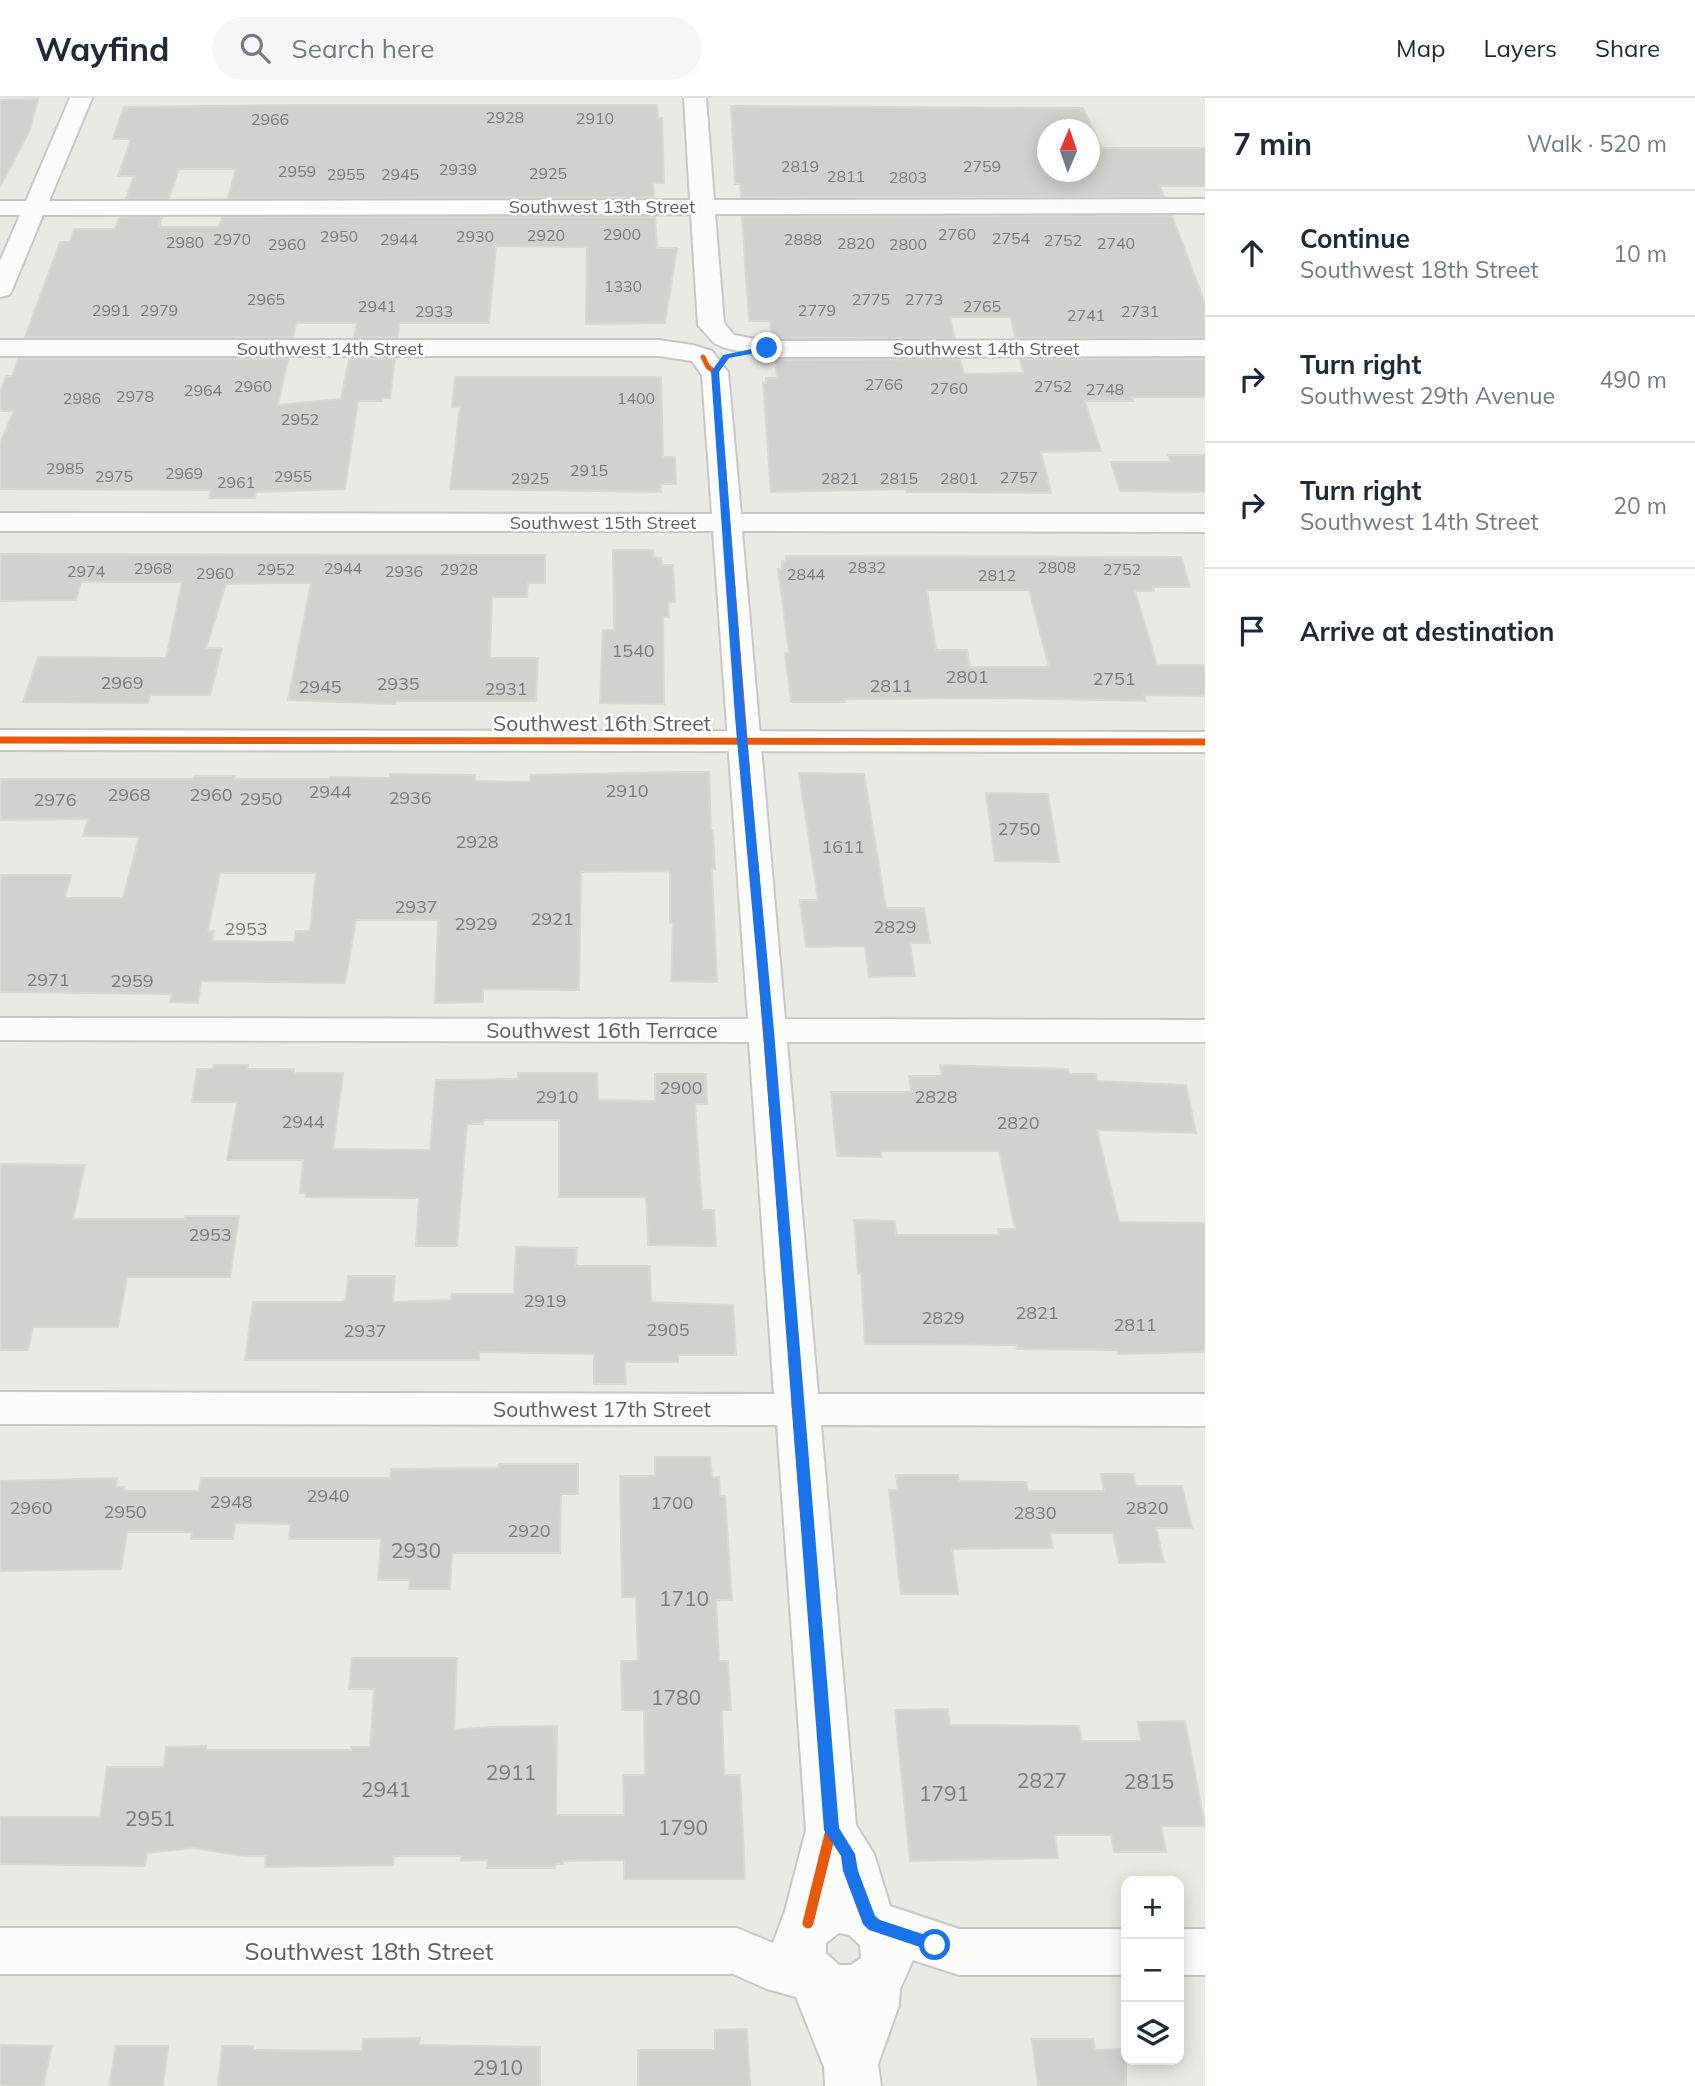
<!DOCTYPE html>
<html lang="en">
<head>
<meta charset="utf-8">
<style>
  :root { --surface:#fff; --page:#f6f6f7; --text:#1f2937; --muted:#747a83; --line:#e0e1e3 }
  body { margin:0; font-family:Mulish,sans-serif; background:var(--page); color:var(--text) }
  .controls { position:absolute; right:21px; bottom:21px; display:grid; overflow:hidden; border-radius:14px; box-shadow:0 4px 18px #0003 }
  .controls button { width:63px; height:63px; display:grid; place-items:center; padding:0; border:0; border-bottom:2px solid var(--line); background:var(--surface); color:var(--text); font:35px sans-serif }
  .compass { position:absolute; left:1037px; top:21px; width:63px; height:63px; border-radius:50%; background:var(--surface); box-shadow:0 4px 18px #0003; rotate:2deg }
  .stop { position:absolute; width:21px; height:21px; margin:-16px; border:5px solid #1a73e8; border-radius:50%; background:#fff }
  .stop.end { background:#1a73e8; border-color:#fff; box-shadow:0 2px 7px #0008 }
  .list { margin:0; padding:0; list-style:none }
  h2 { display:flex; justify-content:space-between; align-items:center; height:91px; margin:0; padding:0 28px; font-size:30px }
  h2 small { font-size:23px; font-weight:400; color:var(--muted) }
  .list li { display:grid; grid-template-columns:46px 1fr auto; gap:21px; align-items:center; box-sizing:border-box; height:126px; padding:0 28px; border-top:2px solid var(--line) }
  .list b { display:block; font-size:26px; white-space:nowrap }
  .list p { margin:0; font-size:23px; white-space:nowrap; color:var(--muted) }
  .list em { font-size:23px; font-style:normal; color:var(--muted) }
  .icon { flex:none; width:38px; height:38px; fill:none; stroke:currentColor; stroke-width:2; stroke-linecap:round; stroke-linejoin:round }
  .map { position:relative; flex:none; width:1205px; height:1988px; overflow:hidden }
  header { display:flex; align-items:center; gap:42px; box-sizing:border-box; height:98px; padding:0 35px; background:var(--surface); border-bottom:2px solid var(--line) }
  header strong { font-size:33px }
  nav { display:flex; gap:38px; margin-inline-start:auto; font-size:24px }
  .search { width:490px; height:63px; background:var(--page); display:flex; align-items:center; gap:18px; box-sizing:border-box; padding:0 24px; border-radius:38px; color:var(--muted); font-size:26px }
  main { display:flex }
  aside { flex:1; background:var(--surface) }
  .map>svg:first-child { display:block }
  .building { fill:#d1d1ce; stroke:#d9d9d4; stroke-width:2; fill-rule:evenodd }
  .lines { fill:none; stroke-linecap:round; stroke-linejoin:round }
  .street-casing { stroke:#c7c7c5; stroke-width:4 }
  .secondary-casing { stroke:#c7c7c6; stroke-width:4 }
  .street { fill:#fcfcfb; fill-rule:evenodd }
  .secondary { fill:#fcfcfb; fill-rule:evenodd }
  .cycleway-far3-casing { stroke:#fff; stroke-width:8 }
  .cycleway-far2-casing { stroke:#fff; stroke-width:10 }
  .cycleway-far1-casing { stroke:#fff; stroke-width:13 }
  .cycleway-casing { stroke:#fff; stroke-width:16 }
  .cycleway-far3 { stroke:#e8590c; stroke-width:5 }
  .cycleway-far2 { stroke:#e8590c; stroke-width:7 }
  .cycleway-far1 { stroke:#e8590c; stroke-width:9 }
  .cycleway { stroke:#e8590c; stroke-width:11 }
  .route { fill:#1a73e8 }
  .labels { text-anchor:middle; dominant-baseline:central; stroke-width:5; stroke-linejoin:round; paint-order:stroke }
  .far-number-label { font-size:16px; fill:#7a7b7e }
  .far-street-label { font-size:18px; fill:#5b5d62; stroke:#fff }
  .number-label { font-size:18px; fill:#7a7b7e }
  .street-label { font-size:21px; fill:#5b5d62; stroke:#fff }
  .near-number-label { font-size:21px; fill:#7a7b7e }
  .near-street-label { font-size:24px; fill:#5b5d62; stroke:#fff }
</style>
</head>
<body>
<header>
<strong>Wayfind</strong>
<div class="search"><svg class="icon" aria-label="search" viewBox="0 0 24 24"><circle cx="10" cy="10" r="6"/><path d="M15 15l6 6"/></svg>Search here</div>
<nav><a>Map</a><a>Layers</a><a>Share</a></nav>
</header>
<main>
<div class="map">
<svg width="1205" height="1988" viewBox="0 0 1205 1988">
  <rect width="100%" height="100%" fill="#eaeae5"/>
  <path class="building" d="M 38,1 L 30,32 L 0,89 L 0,2 Z
    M 303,7 L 657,7 L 658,20 L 662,20 L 664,85 L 653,85 L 654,99 L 228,100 L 236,71 L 179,71 L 169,100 L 126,100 L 134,78 L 118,78 L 131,41 L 113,41 L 124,9 Z
    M 731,8 L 1083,10 L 1102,50 L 1205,50 L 1205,88 L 1160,88 L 1164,98 L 741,99 L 740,86 L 735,86 ZM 1047,32 L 1089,32 L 1089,74 L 1047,74 Z
    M 1172,118 L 1205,205 L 1205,239 L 1015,240 L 1011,219 L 950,219 L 955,240 L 772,240 L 770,223 L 749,223 L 742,119 Z
    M 162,119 L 159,129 L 219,129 L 222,119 L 655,119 L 657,150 L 677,150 L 665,225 L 586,226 L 587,149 L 496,148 L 489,225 L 399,225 L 398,239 L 354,239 L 357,225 L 296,225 L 293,239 L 25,239 L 60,144 L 70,144 L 74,131 L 115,131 L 119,120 Z
    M 18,261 L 288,261 L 278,307 L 341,301 L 349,261 L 395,261 L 390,300 L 383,300 L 382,303 L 358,303 L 345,391 L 256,394 L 255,400 L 209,400 L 211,392 L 0,391 L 0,345 L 14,313 L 0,313 L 0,295 L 6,278 L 12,278 Z
    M 960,261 L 964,276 L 1023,275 L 1020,261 L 1205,261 L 1205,299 L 1131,299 L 1133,303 L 1085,303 L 1101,353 L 1041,354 L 1051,395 L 907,394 L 906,391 L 771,394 L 763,285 L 766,285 L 766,280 L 777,280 L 775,262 Z
    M 455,279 L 661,279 L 663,359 L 675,359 L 676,386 L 660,386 L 661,394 L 450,391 L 460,309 L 452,309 Z
    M 1168,357 L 1205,357 L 1205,394 L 1120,393 L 1111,364 L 1171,364 Z
    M 613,452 L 653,452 L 653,459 L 661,460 L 662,467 L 673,467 L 675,504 L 668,504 L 669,519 L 663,519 L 664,606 L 600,605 L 603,532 L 614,532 Z
    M 0,456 L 545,457 L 545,485 L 528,485 L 527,499 L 492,499 L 490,560 L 538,560 L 536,603 L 396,603 L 395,606 L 288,602 L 311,485 L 273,485 L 226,486 L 206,550 L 222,550 L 210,597 L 150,597 L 148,605 L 23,604 L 38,559 L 166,560 L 182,484 L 81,484 L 76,502 L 0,503 Z
    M 786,458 L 1181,459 L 1190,489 L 1153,489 L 1154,493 L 1135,493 L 1157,567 L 1205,567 L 1205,598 L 1144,597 L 1146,603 L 1001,600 L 843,601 L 844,604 L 791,604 L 785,555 L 789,555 L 778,471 L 782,471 L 782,463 L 786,463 ZM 927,492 L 1029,492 L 1049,569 L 970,569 L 967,552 L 936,552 Z
    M 682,674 L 709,674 L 711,732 L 713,732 L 715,771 L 712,771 L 717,884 L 671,883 L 673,825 L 670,825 L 670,773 L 581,774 L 579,892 L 483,891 L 483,904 L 435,905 L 438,822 L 356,822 L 345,885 L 201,883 L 198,905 L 170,904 L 172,896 L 0,894 L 0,777 L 71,777 L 65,800 L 123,800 L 139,739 L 83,738 L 88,721 L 0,722 L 0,681 L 193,681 L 194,678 L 235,678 L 234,681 L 329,681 L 330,679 L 390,680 L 390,676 L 475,677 L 475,683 L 530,684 L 531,677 ZM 220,775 L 316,775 L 310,833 L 296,833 L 294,844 L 212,843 L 214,833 L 208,833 Z
    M 799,675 L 864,676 L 886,810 L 924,810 L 930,845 L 910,845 L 915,878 L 869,879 L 865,848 L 806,849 L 800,802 L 818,802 Z
    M 986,695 L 1048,696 L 1059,764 L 995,763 Z
    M 214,967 L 248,967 L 247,971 L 294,971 L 294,975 L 343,975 L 333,1051 L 430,1052 L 436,982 L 518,981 L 518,975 L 597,975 L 598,1002 L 655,1003 L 655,976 L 706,976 L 707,1006 L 695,1006 L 702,1112 L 714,1112 L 716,1148 L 648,1147 L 646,1099 L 559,1099 L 559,1022 L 484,1022 L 483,1026 L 467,1026 L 457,1148 L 416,1148 L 419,1100 L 306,1099 L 306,1095 L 300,1095 L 303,1062 L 227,1062 L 237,1004 L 192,1004 L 197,971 L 213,971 Z
    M 940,967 L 1068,971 L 1069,976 L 1096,976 L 1097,983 L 1186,987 L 1196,1035 L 1097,1032 L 1119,1124 L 1205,1125 L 1205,1254 L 1118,1256 L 1117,1252 L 1017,1251 L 1016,1247 L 865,1246 L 861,1176 L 858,1176 L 854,1122 L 895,1123 L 896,1137 L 999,1137 L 998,1131 L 1015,1131 L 999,1053 L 881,1053 L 881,1059 L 837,1058 L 831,994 L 911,994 L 909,978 L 942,978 Z
    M 0,1066 L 85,1067 L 73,1121 L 185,1121 L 185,1118 L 239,1118 L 230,1179 L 127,1179 L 118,1229 L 33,1229 L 28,1252 L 0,1252 Z
    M 516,1149 L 577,1150 L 576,1168 L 650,1168 L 651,1204 L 733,1207 L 736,1257 L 678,1257 L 678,1264 L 625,1264 L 626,1286 L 594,1286 L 594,1256 L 479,1254 L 479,1262 L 245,1262 L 253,1204 L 342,1204 L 346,1202 L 348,1178 L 395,1178 L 393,1204 L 451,1202 L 452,1196 L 514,1196 Z
    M 655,1359 L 710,1359 L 712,1379 L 719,1379 L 720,1398 L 725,1398 L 732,1502 L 716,1502 L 719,1563 L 728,1563 L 731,1612 L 722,1612 L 724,1677 L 740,1677 L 745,1781 L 624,1781 L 624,1762 L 563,1763 L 563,1766 L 556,1766 L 555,1770 L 487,1770 L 487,1762 L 461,1763 L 461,1758 L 394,1758 L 393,1767 L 265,1769 L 266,1758 L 243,1758 L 194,1750 L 147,1755 L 145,1768 L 0,1766 L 0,1719 L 100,1719 L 107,1669 L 164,1669 L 166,1649 L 206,1648 L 206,1652 L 351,1652 L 351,1649 L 370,1649 L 374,1591 L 349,1591 L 352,1560 L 457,1560 L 454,1632 L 491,1629 L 557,1628 L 556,1717 L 624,1717 L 623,1677 L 645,1677 L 644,1612 L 622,1612 L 621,1563 L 638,1563 L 636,1499 L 622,1499 L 620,1378 L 655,1378 Z
    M 499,1366 L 578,1366 L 578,1396 L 561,1396 L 560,1455 L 452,1455 L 450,1491 L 409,1491 L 410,1482 L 378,1482 L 381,1441 L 289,1441 L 291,1426 L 235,1425 L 233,1441 L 191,1441 L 192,1434 L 127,1434 L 121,1471 L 0,1473 L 0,1383 L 117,1380 L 116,1389 L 124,1389 L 123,1393 L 199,1393 L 201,1380 L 390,1380 L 391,1371 L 499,1370 Z
    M 1101,1376 L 1133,1376 L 1136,1388 L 1182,1388 L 1192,1430 L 1156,1430 L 1164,1464 L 1119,1465 L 1113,1435 L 1050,1435 L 1053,1450 L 952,1451 L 958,1496 L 901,1496 L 889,1392 L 898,1393 L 896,1377 L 958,1377 L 959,1383 L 1026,1384 L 1028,1393 L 1104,1393 Z
    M 948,1611 L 950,1627 L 1079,1628 L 1082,1643 L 1141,1643 L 1138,1624 L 1185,1623 L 1205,1728 L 1161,1728 L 1166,1754 L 1114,1754 L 1111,1737 L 1055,1737 L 1058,1760 L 910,1763 L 895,1612 Z
    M 747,1931 L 750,1988 L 638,1988 L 638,1952 L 715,1952 L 715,1932 Z
    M 420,1940 L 419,1947 L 540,1949 L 540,1988 L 218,1988 L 222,1948 L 253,1948 L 253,1952 L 362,1953 L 363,1941 Z
    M 1032,1941 L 1093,1941 L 1095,1952 L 1126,1951 L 1126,1988 L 1038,1988 Z
    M 0,1947 L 52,1948 L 43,1988 L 0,1988 Z
    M 116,1948 L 168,1948 L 163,1988 L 109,1988 Z"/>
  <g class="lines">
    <g class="street-casing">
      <path id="street" d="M 70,0 L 92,0 L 49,103 L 690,102 L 684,0 L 706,0 L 714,102 L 1205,101 L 1205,115 L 715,116 L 724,225 L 734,237 L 767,243 L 1205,242 L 1205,258 L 767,259 L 725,250 L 714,245 L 698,227 L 691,116 L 43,117 L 12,192 L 9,197 L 0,199 L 0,163 L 20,117 L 0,117 L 0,103 L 26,103 Z
        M 0,242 L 659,242 L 693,247 L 712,253 L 728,274 L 741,416 L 1205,416 L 1205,434 L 742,433 L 785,921 L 1205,922 L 1205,944 L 787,944 L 818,1296 L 1205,1296 L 1205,1328 L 821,1327 L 856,1727 L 874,1756 L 890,1808 L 959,1831 L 1126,1831 L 1126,1877 L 959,1877 L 913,1862 L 900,1891 L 899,1907 L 878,1966 L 881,1988 L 825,1988 L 824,1969 L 796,1899 L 767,1891 L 733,1876 L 0,1876 L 0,1830 L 737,1830 L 773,1845 L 785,1813 L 806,1732 L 777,1327 L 0,1326 L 0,1294 L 774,1296 L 749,944 L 0,942 L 0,920 L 748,921 L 713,433 L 0,433 L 0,415 L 712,416 L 702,277 L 692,263 L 659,258 L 0,258 ZM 839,1835 L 849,1837 L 860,1847 L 861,1860 L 851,1867 L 839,1867 L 826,1855 L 826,1845 Z
        M 1179,1831 L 1205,1831 L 1205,1877 L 1179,1877 Z"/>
    </g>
    <g class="secondary-casing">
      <path id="secondary" d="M 0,632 L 1205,634 L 1205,654 L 0,652 Z"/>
    </g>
    <use href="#street" class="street"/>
    <use href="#secondary" class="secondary"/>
    <g class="cycleway-far3-casing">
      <path id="cycleway-far3" d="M 703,259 L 708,269 L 715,274 L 720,339"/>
    </g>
    <g class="cycleway-far2-casing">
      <path id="cycleway-far2" d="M 720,338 L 754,767
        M 0,642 L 1205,644"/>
    </g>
    <g class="cycleway-far1-casing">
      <path id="cycleway-far1" d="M 754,765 L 797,1307"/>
    </g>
    <g class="cycleway-casing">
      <path id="cycleway" d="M 797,1305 L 831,1732 L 808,1825"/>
    </g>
    <use href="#cycleway-far3" class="cycleway-far3"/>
    <use href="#cycleway-far2" class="cycleway-far2"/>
    <use href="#cycleway-far1" class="cycleway-far1"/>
    <use href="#cycleway" class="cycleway"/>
  </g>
  <path class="route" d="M 767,248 L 770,252 L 729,260 L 719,274 L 745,619 L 774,933 L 839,1730 L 855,1756 L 858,1773 L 875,1818 L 880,1822 L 941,1842 L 943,1847 L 941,1852 L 935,1854 L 869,1832 L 863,1826 L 843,1773 L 841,1758 L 824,1732 L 763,933 L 735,619 L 711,274 L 723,257 Z"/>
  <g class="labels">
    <g class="far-number-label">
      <text x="505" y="19">2928</text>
      <text x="595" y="20">2910</text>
      <text x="270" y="21">2966</text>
      <text x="800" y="68">2819</text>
      <text x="982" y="68">2759</text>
      <text x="458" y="71">2939</text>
      <text x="297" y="73">2959</text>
      <text x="548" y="75">2925</text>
      <text x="346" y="76">2955</text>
      <text x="400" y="76">2945</text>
      <text x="846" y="78">2811</text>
      <text x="908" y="79">2803</text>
      <text x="622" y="136">2900</text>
      <text x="957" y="136">2760</text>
      <text x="546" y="137">2920</text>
      <text x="339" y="138">2950</text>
      <text x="475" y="138">2930</text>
      <text x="1011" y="140">2754</text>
      <text x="232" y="141">2970</text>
      <text x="399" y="141">2944</text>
      <text x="803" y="141">2888</text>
      <text x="1063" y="142">2752</text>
      <text x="185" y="144">2980</text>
      <text x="856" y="145">2820</text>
      <text x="1116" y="145">2740</text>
      <text x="287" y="146">2960</text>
      <text x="908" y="146">2800</text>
      <text x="623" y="188">1330</text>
      <text x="266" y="201">2965</text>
      <text x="871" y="201">2775</text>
      <text x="924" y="201">2773</text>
      <text x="377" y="208">2941</text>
      <text x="982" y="208">2765</text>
      <text x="111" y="212">2991</text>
      <text x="159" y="212">2979</text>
      <text x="817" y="212">2779</text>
      <text x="434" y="213">2933</text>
      <text x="1140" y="213">2731</text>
      <text x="1086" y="217">2741</text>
      <text x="884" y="286">2766</text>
      <text x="253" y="288">2960</text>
      <text x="1053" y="288">2752</text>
      <text x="949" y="290">2760</text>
      <text x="1105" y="291">2748</text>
      <text x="203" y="292">2964</text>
      <text x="135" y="298">2978</text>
      <text x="82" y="300">2986</text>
      <text x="636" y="300">1400</text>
      <text x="300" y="321">2952</text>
      <text x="65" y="370">2985</text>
      <text x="589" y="372">2915</text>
      <text x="184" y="375">2969</text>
      <text x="114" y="378">2975</text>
      <text x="293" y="378">2955</text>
      <text x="1019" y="379">2757</text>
      <text x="530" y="380">2925</text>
      <text x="840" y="380">2821</text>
      <text x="899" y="380">2815</text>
      <text x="959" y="380">2801</text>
      <text x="236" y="384">2961</text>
      <text x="867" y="469">2832</text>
      <text x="1057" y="469">2808</text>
      <text x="153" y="470">2968</text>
      <text x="343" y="470">2944</text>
      <text x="276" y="471">2952</text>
      <text x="459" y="471">2928</text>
      <text x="1122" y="471">2752</text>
      <text x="86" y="473">2974</text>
      <text x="404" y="473">2936</text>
      <text x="215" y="475">2960</text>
      <text x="806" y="476">2844</text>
      <text x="997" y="477">2812</text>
    </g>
    <g class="far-street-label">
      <text x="602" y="108">Southwest 13th Street</text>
      <text x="330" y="250">Southwest 14th Street</text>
      <text x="986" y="250">Southwest 14th Street</text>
      <text x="603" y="424">Southwest 15th Street</text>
    </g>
    <g class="number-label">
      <text x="633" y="552">1540</text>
      <text x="967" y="578">2801</text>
      <text x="1114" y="580">2751</text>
      <text x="122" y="584">2969</text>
      <text x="398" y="585">2935</text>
      <text x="891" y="587">2811</text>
      <text x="320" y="588">2945</text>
      <text x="506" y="590">2931</text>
      <text x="627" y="692">2910</text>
      <text x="330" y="693">2944</text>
      <text x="129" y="696">2968</text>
      <text x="211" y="696">2960</text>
      <text x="410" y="699">2936</text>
      <text x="261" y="700">2950</text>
      <text x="55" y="701">2976</text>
      <text x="1019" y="730">2750</text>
      <text x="477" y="743">2928</text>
      <text x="843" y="748">1611</text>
      <text x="416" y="808">2937</text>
      <text x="552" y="820">2921</text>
      <text x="476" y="825">2929</text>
      <text x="895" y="828">2829</text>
      <text x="246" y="830">2953</text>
      <text x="48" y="881">2971</text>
      <text x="132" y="882">2959</text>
      <text x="681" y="989">2900</text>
      <text x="557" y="998">2910</text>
      <text x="936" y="998">2828</text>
      <text x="303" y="1023">2944</text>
      <text x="1018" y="1024">2820</text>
      <text x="210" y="1136">2953</text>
      <text x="545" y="1202">2919</text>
      <text x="1037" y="1214">2821</text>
      <text x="943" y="1219">2829</text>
      <text x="1135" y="1226">2811</text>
      <text x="668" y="1231">2905</text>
      <text x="365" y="1232">2937</text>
      <text x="328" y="1397">2940</text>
      <text x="231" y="1403">2948</text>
      <text x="672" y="1404">1700</text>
      <text x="31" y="1409">2960</text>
      <text x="1147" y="1409">2820</text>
      <text x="125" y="1413">2950</text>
      <text x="1035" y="1414">2830</text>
      <text x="529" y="1432">2920</text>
    </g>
    <g class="street-label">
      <text x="602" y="625">Southwest 16th Street</text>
      <text x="602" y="932">Southwest 16th Terrace</text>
      <text x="602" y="1311">Southwest 17th Street</text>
    </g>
    <g class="near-number-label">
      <text x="416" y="1452">2930</text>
      <text x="684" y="1500">1710</text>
      <text x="676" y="1599">1780</text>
      <text x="511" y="1674">2911</text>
      <text x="1042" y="1682">2827</text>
      <text x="1149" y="1683">2815</text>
      <text x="386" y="1691">2941</text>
      <text x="944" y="1695">1791</text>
      <text x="150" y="1720">2951</text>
      <text x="683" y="1729">1790</text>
      <text x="498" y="1969">2910</text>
    </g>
    <g class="near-street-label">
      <text x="369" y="1853">Southwest 18th Street</text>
    </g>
  </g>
</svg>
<div class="controls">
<button>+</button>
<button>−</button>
<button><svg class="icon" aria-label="layers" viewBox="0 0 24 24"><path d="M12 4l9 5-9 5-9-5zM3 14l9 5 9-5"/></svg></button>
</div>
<svg class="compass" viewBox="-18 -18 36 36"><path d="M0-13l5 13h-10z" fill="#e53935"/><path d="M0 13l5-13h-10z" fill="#747a83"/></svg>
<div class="stop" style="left:935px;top:1847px"></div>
<div class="stop end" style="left:767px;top:250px"></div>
</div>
<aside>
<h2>7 min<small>Walk · 520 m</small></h2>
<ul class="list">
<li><svg class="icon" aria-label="ahead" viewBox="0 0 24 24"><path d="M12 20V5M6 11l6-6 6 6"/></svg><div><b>Continue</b><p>Southwest 18th Street</p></div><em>10 m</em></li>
<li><svg class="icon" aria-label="right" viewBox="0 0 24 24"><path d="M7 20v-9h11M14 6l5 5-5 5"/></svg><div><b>Turn right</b><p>Southwest 29th Avenue</p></div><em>490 m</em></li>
<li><svg class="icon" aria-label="right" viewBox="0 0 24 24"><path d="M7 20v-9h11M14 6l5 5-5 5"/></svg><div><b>Turn right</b><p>Southwest 14th Street</p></div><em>20 m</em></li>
<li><svg class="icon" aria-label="arrive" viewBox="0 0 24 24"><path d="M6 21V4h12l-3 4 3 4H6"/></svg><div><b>Arrive at destination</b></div></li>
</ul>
</aside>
</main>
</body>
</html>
